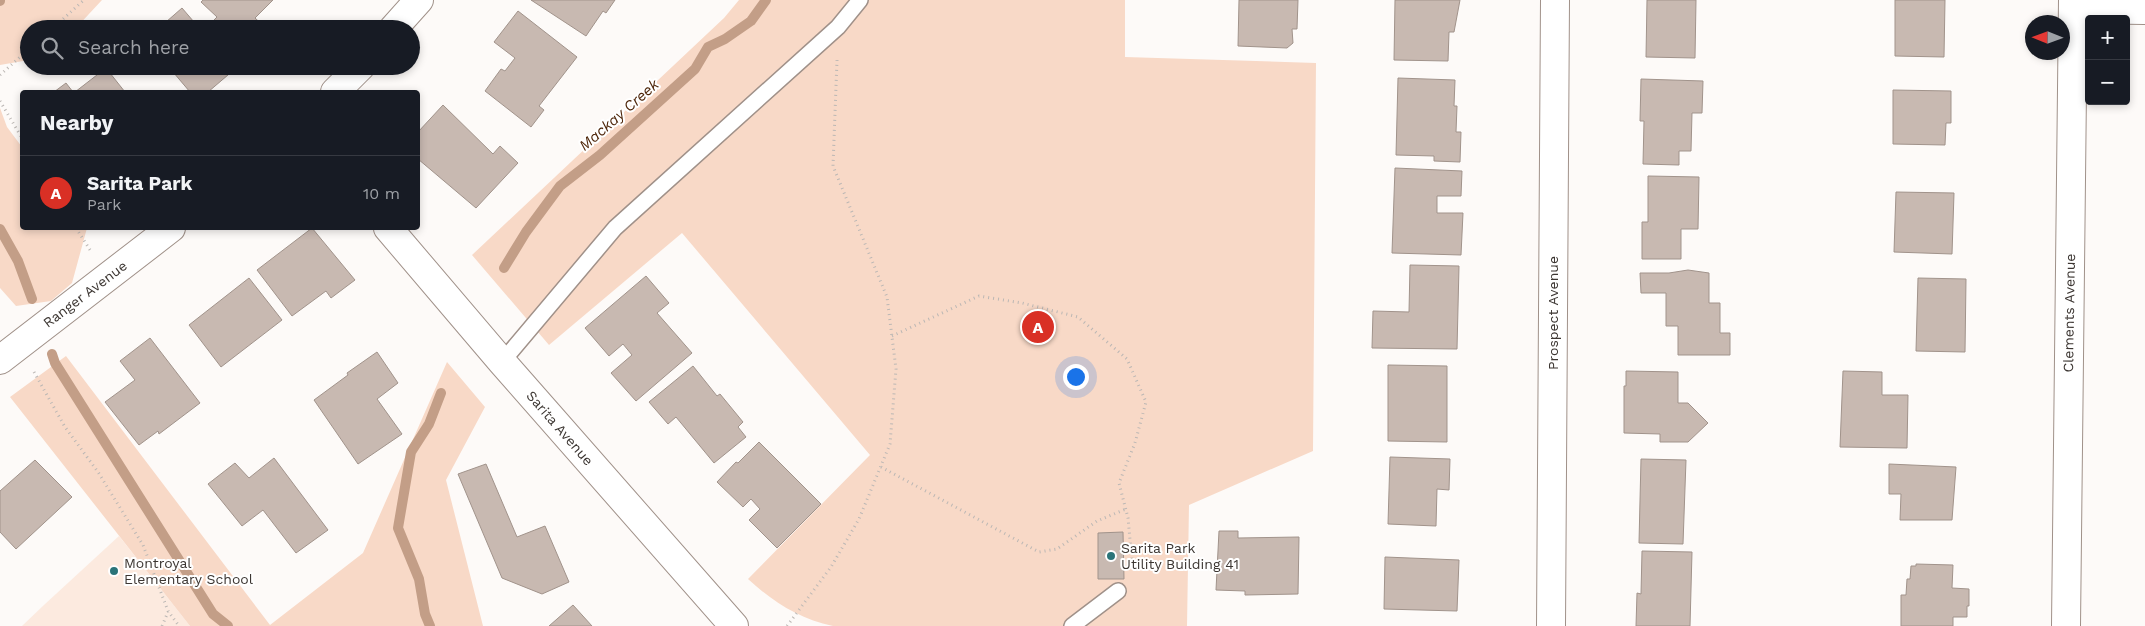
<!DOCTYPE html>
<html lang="en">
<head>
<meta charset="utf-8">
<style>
  :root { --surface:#171b24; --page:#242831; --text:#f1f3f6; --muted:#9ea1a6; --line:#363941; --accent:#d93025 }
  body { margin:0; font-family:"Work Sans",sans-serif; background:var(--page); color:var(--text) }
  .controls { position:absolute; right:15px; top:15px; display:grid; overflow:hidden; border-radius:5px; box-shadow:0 2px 8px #0003 }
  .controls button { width:45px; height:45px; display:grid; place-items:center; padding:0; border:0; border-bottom:1px solid var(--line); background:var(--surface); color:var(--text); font:25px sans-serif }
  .compass { position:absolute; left:2025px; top:15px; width:45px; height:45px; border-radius:50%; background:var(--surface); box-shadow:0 2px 8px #0003; rotate:271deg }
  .you { position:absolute; left:1075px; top:376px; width:18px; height:18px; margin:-12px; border:4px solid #fff; border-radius:50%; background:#1a73e8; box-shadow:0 0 0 8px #1a73e833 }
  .badge { display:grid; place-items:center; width:32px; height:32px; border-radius:50%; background:var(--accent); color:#fff; font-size:16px; font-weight:700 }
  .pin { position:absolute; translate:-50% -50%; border:2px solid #fff; box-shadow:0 1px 5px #0006 }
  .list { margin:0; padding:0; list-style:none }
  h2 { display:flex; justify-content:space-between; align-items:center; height:65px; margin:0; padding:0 20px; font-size:21px }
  h2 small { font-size:16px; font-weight:400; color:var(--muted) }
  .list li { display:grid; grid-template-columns:32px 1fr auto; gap:15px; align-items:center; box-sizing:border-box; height:75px; padding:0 20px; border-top:1px solid var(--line) }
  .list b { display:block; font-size:19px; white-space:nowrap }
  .list p { margin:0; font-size:16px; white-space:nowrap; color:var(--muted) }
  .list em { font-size:16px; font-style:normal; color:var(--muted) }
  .icon { flex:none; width:28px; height:28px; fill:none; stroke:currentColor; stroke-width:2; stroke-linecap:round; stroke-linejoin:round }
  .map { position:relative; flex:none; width:2145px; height:626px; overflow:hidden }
  .search { position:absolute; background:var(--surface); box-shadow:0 2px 8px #0003; left:20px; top:20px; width:400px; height:55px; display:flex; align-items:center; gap:12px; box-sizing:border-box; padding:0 18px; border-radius:28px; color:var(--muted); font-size:19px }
  .panel { position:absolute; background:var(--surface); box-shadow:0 2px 8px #0003; left:20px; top:90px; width:400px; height:140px; border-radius:5px }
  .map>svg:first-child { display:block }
  .built { fill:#fceadf }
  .green { fill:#f8d9c7 }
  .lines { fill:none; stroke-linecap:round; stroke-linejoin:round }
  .stream { stroke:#c39e87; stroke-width:10 }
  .building { fill:#c8b9b1; stroke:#a1938b }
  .service-casing { stroke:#a09189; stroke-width:18 }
  .minor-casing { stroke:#a09189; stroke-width:30 }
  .path { stroke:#bbb7b4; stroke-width:3; stroke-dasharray:1 4; stroke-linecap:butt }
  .service { stroke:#fff; stroke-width:15 }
  .minor { stroke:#fff; stroke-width:28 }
  .poi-dot { fill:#2a7479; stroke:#fff; stroke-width:2 }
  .labels { text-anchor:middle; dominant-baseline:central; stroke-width:4; stroke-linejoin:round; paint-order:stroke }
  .street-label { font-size:14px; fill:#3c3632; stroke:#fff }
  .poi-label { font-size:14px; fill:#3c3632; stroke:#fff; text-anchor:start }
  .water-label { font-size:15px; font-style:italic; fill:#4e260a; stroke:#fff }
</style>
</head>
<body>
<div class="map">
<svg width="2145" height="626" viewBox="0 0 2145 626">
  <rect width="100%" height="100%" fill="#fdfaf8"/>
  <path class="built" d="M 119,536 L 190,626 L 22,626 L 44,605 Z"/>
  <path class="green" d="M 0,0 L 102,0 L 75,29 L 29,29 L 29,60 L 0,65 Z
    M 739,0 L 1125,0 L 1125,57 L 1316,63 L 1313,451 L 1189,505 L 1187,626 L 833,626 C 799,619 773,602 748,579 L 870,455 L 682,233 L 549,345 L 472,255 L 724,18 Z
    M 0,108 L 7,127 L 22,147 L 22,228 L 87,228 L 72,283 L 51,301 L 16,306 L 0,288 Z
    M 66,356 L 270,625 L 363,553 L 447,362 L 485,407 L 446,480 L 483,626 L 190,626 L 10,397 Z"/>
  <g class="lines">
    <path class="stream" d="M 0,1 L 0,0
      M 0,229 L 18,261 L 32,299
      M 504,268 L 526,232 L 560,186 L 600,155 L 695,69 L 708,47 L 725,39 L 751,21 L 766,0
      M 52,354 L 55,363 L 213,614 L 228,626
      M 430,626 L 425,614 L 419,579 L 398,528 L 411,452 L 429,424 L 441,393"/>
  </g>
  <path class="building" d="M 203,0 L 273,0 L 255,18 L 267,29 L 217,29 L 211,23 L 217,17 L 201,2 Z
    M 531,0 L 615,0 L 606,13 L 603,11 L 586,36 Z
    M 1239,0 L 1298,0 L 1297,29 L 1292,29 L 1293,43 L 1287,48 L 1238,46 Z
    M 1395,0 L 1460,0 L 1454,32 L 1449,32 L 1448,61 L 1394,60 Z
    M 1647,0 L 1696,0 L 1695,58 L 1646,57 Z
    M 1895,0 L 1945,0 L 1944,57 L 1895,56 Z
    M 182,8 L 200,29 L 158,29 Z
    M 518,11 L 577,57 L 539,106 L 544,110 L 531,127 L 485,91 L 501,69 L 505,71 L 515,58 L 494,42 Z
    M 168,66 L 233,66 L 235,69 L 208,92 L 190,92 Z
    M 106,68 L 125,92 L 75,92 Z
    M 1398,78 L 1455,80 L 1454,106 L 1457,106 L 1456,132 L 1461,132 L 1460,162 L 1434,161 L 1434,156 L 1396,155 Z
    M 1641,79 L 1703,81 L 1702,113 L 1692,113 L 1691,151 L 1679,151 L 1679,165 L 1643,164 L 1644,121 L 1640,121 Z
    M 66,83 L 73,92 L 54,92 Z
    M 1893,90 L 1951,91 L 1951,123 L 1946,123 L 1945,145 L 1893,144 Z
    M 443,105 L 493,154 L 500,146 L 518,163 L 476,208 L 418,159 L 418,132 Z
    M 1395,168 L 1462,171 L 1461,196 L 1437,196 L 1437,213 L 1463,213 L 1461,255 L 1392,253 Z
    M 1648,176 L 1699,177 L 1698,229 L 1681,229 L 1681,259 L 1642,259 L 1642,222 L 1648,222 Z
    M 1896,192 L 1954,193 L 1952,254 L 1894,252 Z
    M 312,228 L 355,280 L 331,298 L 326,291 L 292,316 L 257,270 Z
    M 1410,265 L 1459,266 L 1457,349 L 1372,348 L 1373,311 L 1409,312 Z
    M 1688,270 L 1709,273 L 1709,303 L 1720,303 L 1720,333 L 1730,333 L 1730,355 L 1678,355 L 1678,326 L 1666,326 L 1666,293 L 1641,293 L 1640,273 L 1669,273 Z
    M 646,276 L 669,303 L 657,313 L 692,353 L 636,401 L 611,373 L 632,355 L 623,344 L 609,356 L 585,328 Z
    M 249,278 L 282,320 L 221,367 L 189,325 Z
    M 1918,278 L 1966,279 L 1965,352 L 1916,351 Z
    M 150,338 L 200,403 L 159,434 L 158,431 L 139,445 L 105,402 L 135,380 L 120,361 Z
    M 377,352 L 398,383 L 377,399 L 402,434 L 358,464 L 314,400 L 348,375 L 347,373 Z
    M 1388,365 L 1447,366 L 1447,442 L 1388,441 Z
    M 693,366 L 717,396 L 720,394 L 743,422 L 738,427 L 746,437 L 714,463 L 676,417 L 668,424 L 649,402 Z
    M 1626,371 L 1678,372 L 1678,403 L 1688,403 L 1708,423 L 1688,442 L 1660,442 L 1660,434 L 1624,433 L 1624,386 L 1626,386 Z
    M 1843,371 L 1882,372 L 1882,395 L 1908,395 L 1907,448 L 1840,447 Z
    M 759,442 L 821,504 L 777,548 L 749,520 L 760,509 L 751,499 L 743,507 L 717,482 L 736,462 L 738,463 Z
    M 1390,457 L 1450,459 L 1449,490 L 1437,489 L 1436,526 L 1388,524 Z
    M 274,458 L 328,530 L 296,553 L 263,510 L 242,526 L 208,484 L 235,463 L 249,478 Z
    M 1641,459 L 1686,460 L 1683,544 L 1639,543 Z
    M 35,460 L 72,497 L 16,549 L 0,532 L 0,491 Z
    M 486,464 L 517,537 L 545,526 L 569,582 L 542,594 L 502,578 L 458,474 Z
    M 1889,464 L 1956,467 L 1952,520 L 1900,520 L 1901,494 L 1889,494 Z
    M 1219,531 L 1238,531 L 1238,538 L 1299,537 L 1298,594 L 1245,595 L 1245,591 L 1216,590 Z
    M 1123,532 L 1124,579 L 1098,579 L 1098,533 Z
    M 1642,551 L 1692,552 L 1690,626 L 1636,626 L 1637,593 L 1641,594 Z
    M 1385,557 L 1459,560 L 1457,611 L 1384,609 Z
    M 1916,564 L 1953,565 L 1952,588 L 1969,589 L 1969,606 L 1967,606 L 1967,617 L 1953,617 L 1953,626 L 1901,626 L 1901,595 L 1906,595 L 1907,579 L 1910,579 L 1911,566 L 1916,566 Z
    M 573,605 L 592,626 L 549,626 Z"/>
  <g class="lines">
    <g class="service-casing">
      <path id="service" d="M 502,362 L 615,228 L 838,27 L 860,0
        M 1072,626 L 1118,591"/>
    </g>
    <g class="minor-casing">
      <path id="minor" d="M 2073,9 L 2145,10
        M 393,29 L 419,0
        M 335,92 L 361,66
        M 388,228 L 502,362 L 734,626
        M 0,360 L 171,228
        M 1551,626 L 1555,0
        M 2066,626 L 2073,0"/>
    </g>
    <path class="path" d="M 52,29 L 84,0
      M 0,75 L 29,49
      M 0,101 L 22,138
      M 76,228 L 92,253
      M 892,336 L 979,296 L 1022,303 L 1078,317 L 1127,359 L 1146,402 L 1135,443 L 1119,483 L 1128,518 L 1133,572
      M 34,372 L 65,427 L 98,472 L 143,545 L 168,611 L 179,626
      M 881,467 L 1039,552 L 1057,549 L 1097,521 L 1126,509
      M 162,626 L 168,612
      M 787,626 L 831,567 L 859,519 L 890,444 L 896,369 L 887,297 L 833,166 L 837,60"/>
    <use href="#service" class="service"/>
    <use href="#minor" class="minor"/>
  </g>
  <g class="poi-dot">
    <circle cx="1111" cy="556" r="5"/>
    <circle cx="114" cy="571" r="5"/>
  </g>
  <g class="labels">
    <g class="street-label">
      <text transform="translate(85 294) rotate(-37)">Ranger Avenue</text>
      <text transform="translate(1553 313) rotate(-90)">Prospect Avenue</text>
      <text transform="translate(2069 313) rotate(-89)">Clements Avenue</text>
      <text transform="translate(560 428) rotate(49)">Sarita Avenue</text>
    </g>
    <g class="poi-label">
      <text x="1121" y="548">Sarita Park<tspan x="1121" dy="16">Utility Building 41</tspan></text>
      <text x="124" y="563">Montroyal<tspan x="124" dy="16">Elementary School</tspan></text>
    </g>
    <g class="water-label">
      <text transform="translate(619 115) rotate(-41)">Mackay Creek</text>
    </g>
  </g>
</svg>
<div class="controls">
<button>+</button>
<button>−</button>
</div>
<svg class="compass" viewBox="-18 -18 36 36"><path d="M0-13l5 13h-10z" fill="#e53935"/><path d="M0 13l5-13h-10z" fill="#9ea1a6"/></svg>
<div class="you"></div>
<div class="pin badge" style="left:1038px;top:327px">A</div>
<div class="search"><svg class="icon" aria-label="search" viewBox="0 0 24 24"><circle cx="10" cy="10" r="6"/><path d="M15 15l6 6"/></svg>Search here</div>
<section class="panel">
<h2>Nearby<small></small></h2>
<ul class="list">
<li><span class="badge">A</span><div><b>Sarita Park</b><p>Park</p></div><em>10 m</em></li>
</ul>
</section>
</div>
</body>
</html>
